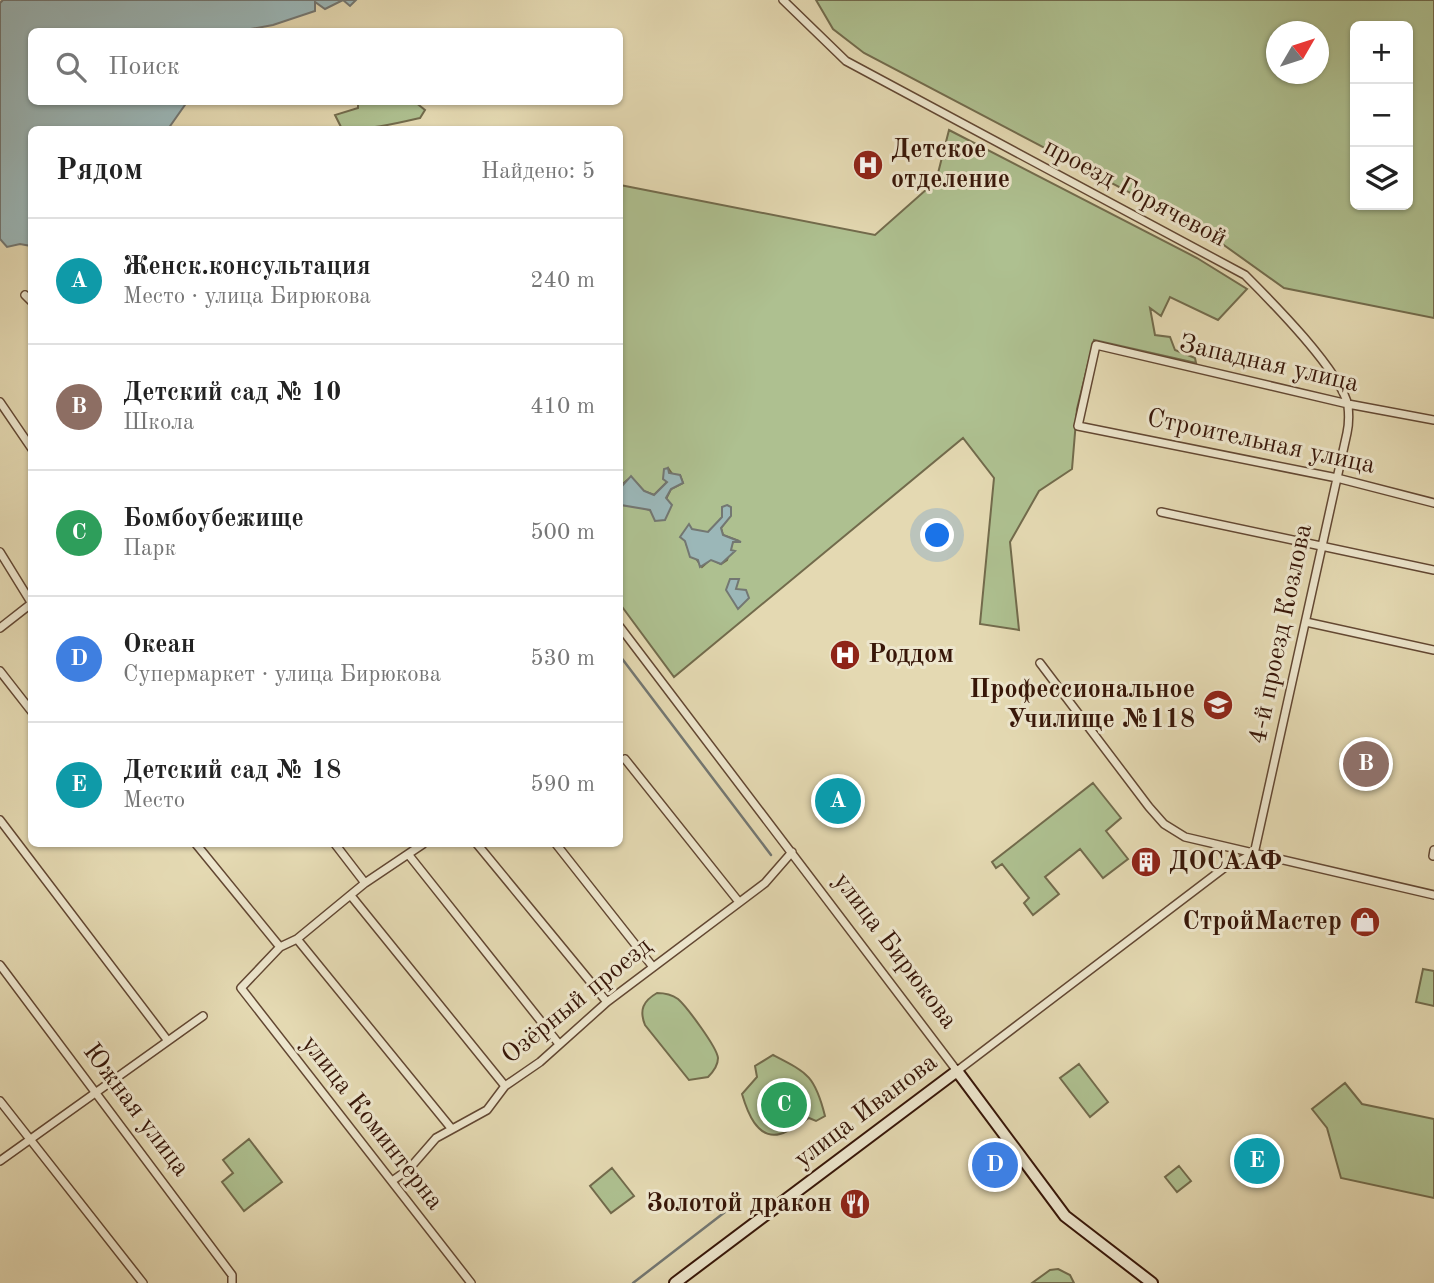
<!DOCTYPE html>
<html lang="ru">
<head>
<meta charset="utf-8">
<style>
  :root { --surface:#fff; --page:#f2f2f2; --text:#222; --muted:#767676; --line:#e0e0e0; --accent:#b45309 }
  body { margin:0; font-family:"Old Standard TT",serif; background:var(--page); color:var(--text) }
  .controls { position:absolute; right:21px; top:21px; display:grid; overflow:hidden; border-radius:10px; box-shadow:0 2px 5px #0004 }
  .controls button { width:63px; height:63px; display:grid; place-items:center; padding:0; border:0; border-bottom:2px solid var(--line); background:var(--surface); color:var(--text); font:35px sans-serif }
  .compass { position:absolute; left:1266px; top:21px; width:63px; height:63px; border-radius:50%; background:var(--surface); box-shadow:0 2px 5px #0004; rotate:51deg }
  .you { position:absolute; left:938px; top:536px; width:24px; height:24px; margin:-18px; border:5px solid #fff; border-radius:50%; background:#1a73e8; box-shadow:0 0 0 10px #1a73e833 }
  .badge { display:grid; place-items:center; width:46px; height:46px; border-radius:50%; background:var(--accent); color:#fff; font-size:23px; font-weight:700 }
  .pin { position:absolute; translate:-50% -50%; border:4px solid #fff; box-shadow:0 2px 7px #0006 }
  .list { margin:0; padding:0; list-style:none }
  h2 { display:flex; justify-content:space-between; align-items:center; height:91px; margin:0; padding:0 28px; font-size:30px }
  h2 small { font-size:23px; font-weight:400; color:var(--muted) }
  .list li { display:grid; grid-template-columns:46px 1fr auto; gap:21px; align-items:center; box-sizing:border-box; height:126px; padding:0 28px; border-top:2px solid var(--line) }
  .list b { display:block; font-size:26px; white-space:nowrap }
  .list p { margin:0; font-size:23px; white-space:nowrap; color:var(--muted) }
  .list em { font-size:23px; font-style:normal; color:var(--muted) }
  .icon { flex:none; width:38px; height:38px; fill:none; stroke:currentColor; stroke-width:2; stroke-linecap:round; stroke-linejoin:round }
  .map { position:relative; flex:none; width:1434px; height:1283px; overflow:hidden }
  .search { position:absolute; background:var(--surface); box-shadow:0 2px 5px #0004; left:28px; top:28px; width:595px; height:77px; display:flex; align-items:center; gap:18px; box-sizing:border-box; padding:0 24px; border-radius:10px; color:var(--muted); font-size:26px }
  .panel { position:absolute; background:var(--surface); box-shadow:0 2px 5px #0004; left:28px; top:126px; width:595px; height:721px; border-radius:10px }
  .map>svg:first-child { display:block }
  .green { fill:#aec090; stroke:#726b4c; stroke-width:2; fill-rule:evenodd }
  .water { fill:#9bb7b8; stroke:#737772; stroke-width:2 }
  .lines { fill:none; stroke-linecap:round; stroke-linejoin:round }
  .stream { stroke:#737772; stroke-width:2.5 }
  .street-casing { stroke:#624732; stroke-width:10 }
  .secondary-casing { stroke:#371608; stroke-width:14 }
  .street { stroke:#ede6cd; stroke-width:7 }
  .secondary { stroke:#ede6cd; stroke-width:10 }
  .labels { text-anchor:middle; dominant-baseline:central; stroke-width:6; stroke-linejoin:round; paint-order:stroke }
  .poi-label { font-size:26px; font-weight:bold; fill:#371608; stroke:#ede6cd; text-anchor:start }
  .street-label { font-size:26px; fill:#371608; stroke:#ede6cd }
</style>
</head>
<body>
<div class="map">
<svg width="1434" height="1283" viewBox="0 0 1434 1283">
  <rect width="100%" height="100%" fill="#e4d9b2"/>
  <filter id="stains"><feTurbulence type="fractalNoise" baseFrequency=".00286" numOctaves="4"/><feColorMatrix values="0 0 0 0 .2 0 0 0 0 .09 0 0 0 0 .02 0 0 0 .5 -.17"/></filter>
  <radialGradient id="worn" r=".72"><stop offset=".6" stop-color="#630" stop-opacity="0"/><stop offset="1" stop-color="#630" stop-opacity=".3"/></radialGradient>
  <path class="green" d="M 816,0 L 1434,0 L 1434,318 L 1284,288 L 1207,233 L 864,53 L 833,29 ZM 1355,26 L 1408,26 L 1408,205 L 1355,205 ZM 1276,32 L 1318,32 L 1318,74 L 1276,74 Z
    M 358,102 L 415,102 L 425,110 L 420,118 C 394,124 369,130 342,129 L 335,115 L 358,108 Z
    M 949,130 L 1197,258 L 1247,289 L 1218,320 L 1170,297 L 1161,316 L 1150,308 L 1155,335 L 1170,337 L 1175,350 L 1195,358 L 1196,363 L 1094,340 L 1077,409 L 1072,469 L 1039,491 L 1010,542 L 1019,630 L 980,624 L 994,478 L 963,438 L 674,677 L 620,604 L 620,502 L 621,505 L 633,505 L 650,510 L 655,516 L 668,503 L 666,499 L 671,489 L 683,483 L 680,475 L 673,475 L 668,468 L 664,473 L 667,482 L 654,495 L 644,491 L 631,477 L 620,486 L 620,185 L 875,235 L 936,181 ZM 723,517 L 727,520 L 721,528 L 723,535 L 739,541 L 733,541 L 727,560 L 721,564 L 711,559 L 702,567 L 687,546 L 683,534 L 708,532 Z
    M 1093,783 L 1121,818 L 1106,831 L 1128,859 L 1103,878 L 1080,849 L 1045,877 L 1059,894 L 1033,915 L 1024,903 L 1029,898 L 1002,864 L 996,868 L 992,862 Z
    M 1423,969 L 1434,971 L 1434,1006 L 1416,1002 Z
    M 657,993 C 665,993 671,994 678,999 C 686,1006 717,1047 718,1058 C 718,1065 713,1072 708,1077 L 689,1080 L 645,1025 C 639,1010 643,1001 657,993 Z
    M 773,1055 C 808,1073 815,1076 825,1116 L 816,1121 L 809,1118 C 801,1123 789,1132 780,1134 C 757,1140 747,1111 742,1094 L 757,1077 L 755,1066 Z
    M 1079,1064 L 1108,1102 L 1090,1117 L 1060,1078 Z
    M 1345,1083 L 1362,1104 L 1434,1119 L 1434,1198 L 1341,1178 L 1327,1128 L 1312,1109 Z
    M 249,1139 L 282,1182 L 244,1211 L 222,1182 L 233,1173 L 223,1160 Z
    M 1179,1166 L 1191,1181 L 1177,1192 L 1165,1177 Z
    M 612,1168 L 634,1196 L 611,1213 L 590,1186 Z
    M 1058,1269 L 1070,1275 L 1074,1283 L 1032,1283 L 1050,1270 Z"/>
  <path class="water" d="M 3,0 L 356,0 L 350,6 L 343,0 L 325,9 L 315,2 L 315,11 L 273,25 L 240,31 L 32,32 L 32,102 L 187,102 L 168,129 L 32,130 L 31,246 L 20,244 L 7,247 L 0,239 L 0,3 Z
    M 668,468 L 669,473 L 680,475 L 683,483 L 671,489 L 666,498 L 672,505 L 665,520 L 655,521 L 650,510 L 621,505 C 615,488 623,486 631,476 L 644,491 L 654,495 L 667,482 L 663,479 L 664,469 Z
    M 727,505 L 731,507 L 731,516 L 721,528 L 723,535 L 741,542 L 733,542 L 731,550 L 735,551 L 721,564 L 711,560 L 700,567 L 698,560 L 690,557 L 685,541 L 680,537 L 689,524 L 692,529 L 708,532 L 722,517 L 722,507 Z
    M 730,579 L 739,579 L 736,589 L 746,590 L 749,598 L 738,609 L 726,590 Z"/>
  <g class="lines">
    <path class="stream" d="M 620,656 L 771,855
      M 633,1283 L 725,1212"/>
    <g class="street-casing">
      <path id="street" d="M 783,0 L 846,61 L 1245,275 C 1271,301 1341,371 1348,406 C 1349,415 1349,424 1347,433 L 1254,854
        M 25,295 L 32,302
        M 0,402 L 32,449
        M 1434,420 L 1348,404 L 1096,345 L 1078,426 L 1337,478 L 1434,503
        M 1161,512 L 1434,570
        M 0,552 L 32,604
        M 1306,622 L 1434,650
        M 620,627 L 957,1071 L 1224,868 L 1254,854
        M 0,628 L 32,603
        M 1040,663 L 1149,807 L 1164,824 L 1185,837 L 1434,895
        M 0,671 L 32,712
        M 625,759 L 739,902
        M 0,820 L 168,1041
        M 196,844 L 280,947
        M 335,844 L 365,883
        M 423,844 L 365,883 L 297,939 L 280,947 L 241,988 L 471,1283
        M 477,844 L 607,1002
        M 556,844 L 653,967
        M 408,854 L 559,1044
        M 1433,856 L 1434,850
        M 352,897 L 505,1086
        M 297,939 L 451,1128
        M 0,965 L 232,1275 L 232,1283
        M 0,1101 L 143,1283
        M 0,1161 L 203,1016
        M 392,1181 L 409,1169 L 436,1138 L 487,1110 L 505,1086 L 540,1062 L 607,1002 L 765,883 L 792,852"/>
    </g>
    <g class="secondary-casing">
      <path id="secondary" d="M 675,1283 L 957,1071 L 1065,1216 L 1152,1283"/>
    </g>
    <use href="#street" class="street"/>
    <use href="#secondary" class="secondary"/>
  </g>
  <defs>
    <g id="hospital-disc" transform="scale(1.575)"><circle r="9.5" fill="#8f2418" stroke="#ede6cd"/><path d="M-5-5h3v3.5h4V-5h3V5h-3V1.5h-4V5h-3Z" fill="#fff"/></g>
    <g id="university-disc" transform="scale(1.575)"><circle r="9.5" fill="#8f2418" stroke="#ede6cd"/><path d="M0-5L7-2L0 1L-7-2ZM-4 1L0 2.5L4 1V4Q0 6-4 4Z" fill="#fff"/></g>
    <g id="building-disc" transform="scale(1.575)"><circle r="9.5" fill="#8f2418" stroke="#ede6cd"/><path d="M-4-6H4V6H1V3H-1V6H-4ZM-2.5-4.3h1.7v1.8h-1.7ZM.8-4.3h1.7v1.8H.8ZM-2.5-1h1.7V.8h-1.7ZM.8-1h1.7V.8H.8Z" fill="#fff"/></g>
    <g id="shop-disc" transform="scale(1.575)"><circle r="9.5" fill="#8f2418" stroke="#ede6cd"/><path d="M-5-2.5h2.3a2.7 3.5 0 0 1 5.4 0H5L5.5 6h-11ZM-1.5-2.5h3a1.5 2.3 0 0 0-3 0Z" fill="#fff"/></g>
    <g id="restaurant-disc" transform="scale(1.575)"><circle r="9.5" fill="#8f2418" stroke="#ede6cd"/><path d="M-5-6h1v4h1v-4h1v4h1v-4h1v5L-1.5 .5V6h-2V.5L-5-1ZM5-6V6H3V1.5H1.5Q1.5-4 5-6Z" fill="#fff"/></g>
  </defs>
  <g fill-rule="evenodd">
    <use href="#hospital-disc" x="868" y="165"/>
    <use href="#hospital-disc" x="845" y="655"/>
    <use href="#university-disc" x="1218" y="705"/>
    <use href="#building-disc" x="1146" y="862"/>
    <use href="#shop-disc" x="1365" y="922"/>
    <use href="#restaurant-disc" x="855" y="1204"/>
  </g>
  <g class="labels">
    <g class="poi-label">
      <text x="891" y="150">Детское<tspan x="891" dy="30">отделение</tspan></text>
      <text x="868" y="655">Роддом</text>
      <text x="1195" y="690" text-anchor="end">Профессиональное<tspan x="1195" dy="30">Училище №118</tspan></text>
      <text x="1169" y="862">ДОСААФ</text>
      <text x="1342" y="922" text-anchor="end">СтройМастер</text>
      <text x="832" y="1204" text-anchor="end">Золотой дракон</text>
    </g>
    <g class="street-label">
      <text transform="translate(1135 193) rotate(28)">проезд Горячевой</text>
      <text transform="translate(1269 364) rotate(13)">Западная улица</text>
      <text transform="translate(1261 442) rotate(12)">Строительная улица</text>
      <text transform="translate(1281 634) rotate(-78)">4-й проезд Козлова</text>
      <text transform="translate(895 951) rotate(53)">улица Бирюкова</text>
      <text transform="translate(577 1001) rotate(-39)">Озёрный проезд</text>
      <text transform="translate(136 1110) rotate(53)">Южная улица</text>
      <text transform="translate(866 1111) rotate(-37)">улица Иванова</text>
      <text transform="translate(372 1123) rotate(52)">улица Коминтерна</text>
    </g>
  </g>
  <rect width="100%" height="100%" filter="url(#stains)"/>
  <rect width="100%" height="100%" fill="url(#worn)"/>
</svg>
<div class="controls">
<button>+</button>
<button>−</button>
<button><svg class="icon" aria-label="layers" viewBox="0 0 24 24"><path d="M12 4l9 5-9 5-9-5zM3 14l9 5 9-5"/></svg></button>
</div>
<svg class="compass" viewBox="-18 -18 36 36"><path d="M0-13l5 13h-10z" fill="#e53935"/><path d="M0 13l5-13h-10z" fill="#767676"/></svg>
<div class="you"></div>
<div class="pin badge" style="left:838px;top:801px;background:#0f9aa8">A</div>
<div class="pin badge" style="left:1366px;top:764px;background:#8d6e63">B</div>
<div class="pin badge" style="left:784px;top:1105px;background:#2e9e5b">C</div>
<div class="pin badge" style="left:995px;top:1165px;background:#3f7fe0">D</div>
<div class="pin badge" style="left:1257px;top:1161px;background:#0f9aa8">E</div>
<div class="search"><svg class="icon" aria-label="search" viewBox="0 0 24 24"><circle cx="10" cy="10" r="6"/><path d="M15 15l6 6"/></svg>Поиск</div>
<section class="panel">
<h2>Рядом<small>Найдено: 5</small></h2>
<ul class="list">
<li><span class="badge" style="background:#0f9aa8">A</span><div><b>Женск.консультация</b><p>Место · улица Бирюкова</p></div><em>240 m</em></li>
<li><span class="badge" style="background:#8d6e63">B</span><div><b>Детский сад № 10</b><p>Школа</p></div><em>410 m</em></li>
<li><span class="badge" style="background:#2e9e5b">C</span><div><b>Бомбоубежище</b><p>Парк</p></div><em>500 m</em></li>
<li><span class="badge" style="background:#3f7fe0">D</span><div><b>Океан</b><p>Супермаркет · улица Бирюкова</p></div><em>530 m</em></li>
<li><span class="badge" style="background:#0f9aa8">E</span><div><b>Детский сад № 18</b><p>Место</p></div><em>590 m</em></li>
</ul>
</section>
</div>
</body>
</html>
